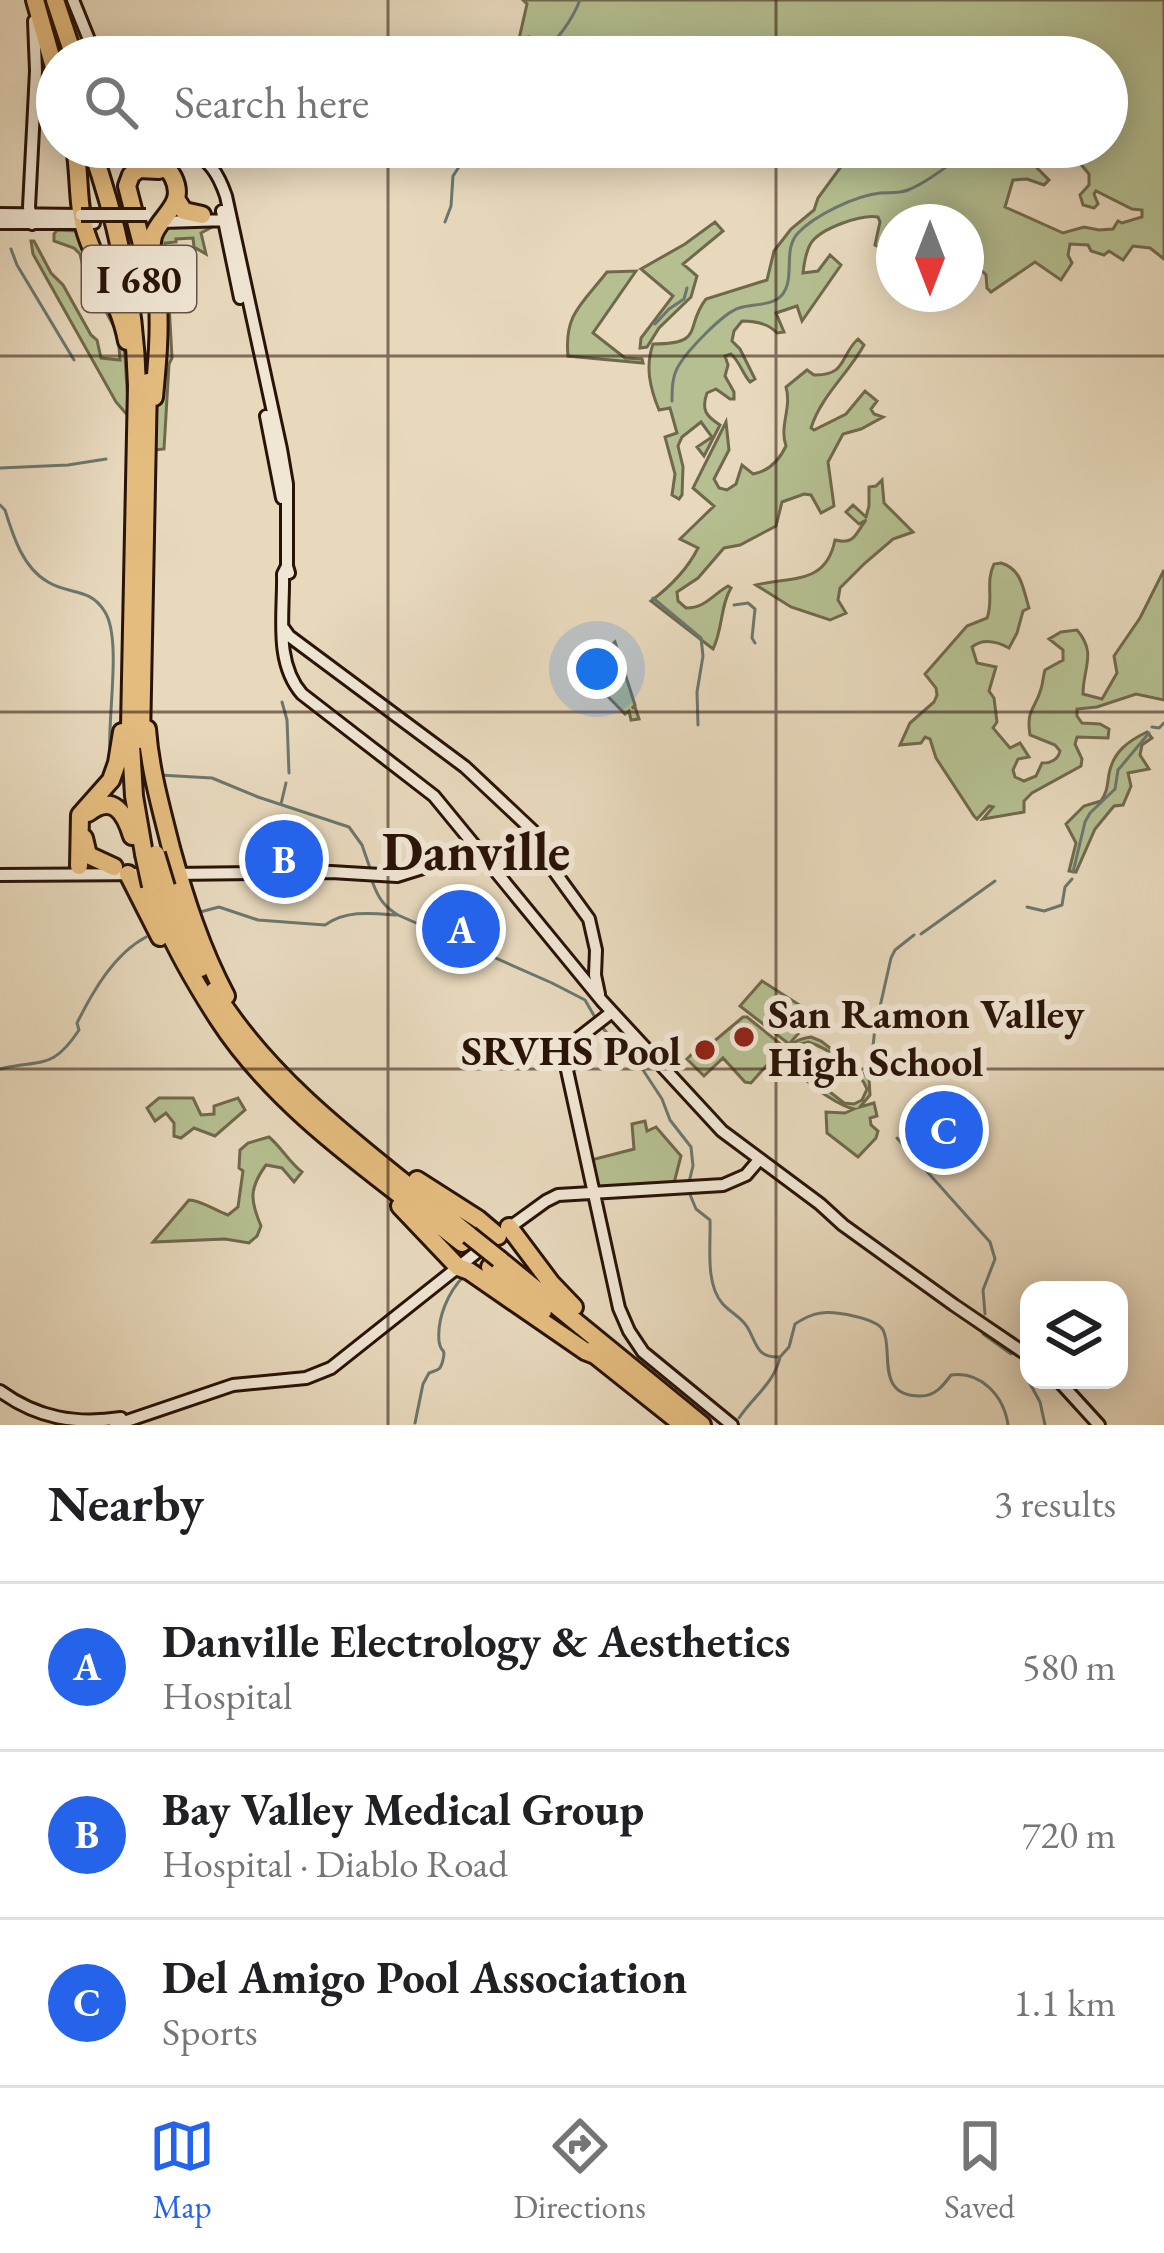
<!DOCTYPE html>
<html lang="en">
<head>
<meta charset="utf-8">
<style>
  :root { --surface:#fff; --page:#f6f6f6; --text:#202124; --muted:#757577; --line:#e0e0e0; --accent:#2563eb }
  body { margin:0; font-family:"EB Garamond",serif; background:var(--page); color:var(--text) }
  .controls { position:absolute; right:36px; bottom:36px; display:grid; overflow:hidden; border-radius:24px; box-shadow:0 6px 30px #0003 }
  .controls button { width:108px; height:108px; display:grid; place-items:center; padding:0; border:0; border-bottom:3px solid var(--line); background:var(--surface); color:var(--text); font:60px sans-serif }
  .compass { position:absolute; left:876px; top:204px; width:108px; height:108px; border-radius:50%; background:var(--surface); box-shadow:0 6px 30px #0003; rotate:180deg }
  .you { position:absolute; left:597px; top:669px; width:42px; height:42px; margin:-30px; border:9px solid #fff; border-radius:50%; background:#1a73e8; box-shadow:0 0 0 18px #1a73e833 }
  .badge { display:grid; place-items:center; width:78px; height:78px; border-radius:50%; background:var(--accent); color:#fff; font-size:39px; font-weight:700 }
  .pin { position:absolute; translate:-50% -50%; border:6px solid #fff; box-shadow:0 3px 12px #0006 }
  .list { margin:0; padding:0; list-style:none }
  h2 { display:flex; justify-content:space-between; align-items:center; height:156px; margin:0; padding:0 48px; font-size:51px }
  h2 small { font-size:39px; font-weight:400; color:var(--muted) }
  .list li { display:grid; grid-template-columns:78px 1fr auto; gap:36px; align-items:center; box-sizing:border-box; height:168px; padding:0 48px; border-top:3px solid var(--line) }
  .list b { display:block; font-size:45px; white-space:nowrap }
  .list p { margin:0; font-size:39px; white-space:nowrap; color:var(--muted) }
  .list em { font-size:39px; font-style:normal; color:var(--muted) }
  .icon { flex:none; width:66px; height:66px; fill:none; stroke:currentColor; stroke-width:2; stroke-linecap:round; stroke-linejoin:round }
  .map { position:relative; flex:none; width:1164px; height:1425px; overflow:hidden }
  .search { position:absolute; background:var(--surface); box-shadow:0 6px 30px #0003; left:36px; right:36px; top:36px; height:132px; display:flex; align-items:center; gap:30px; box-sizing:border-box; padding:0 42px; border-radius:66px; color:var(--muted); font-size:45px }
  .sheet { height:660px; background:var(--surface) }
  nav { display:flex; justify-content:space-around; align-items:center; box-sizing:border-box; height:168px; border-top:3px solid var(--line); background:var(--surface); font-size:33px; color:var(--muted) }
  nav a { display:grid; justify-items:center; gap:6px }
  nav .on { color:var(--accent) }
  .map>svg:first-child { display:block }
  .green { fill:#b5bf91; stroke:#6f694c; stroke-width:3; fill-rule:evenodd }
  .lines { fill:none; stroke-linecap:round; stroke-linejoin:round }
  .stream { stroke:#6b776e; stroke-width:3 }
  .secondary-casing { stroke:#291307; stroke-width:16 }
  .highway-casing { stroke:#291307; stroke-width:22 }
  .secondary { stroke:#f0e6d4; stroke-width:10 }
  .highway { stroke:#e4bc7e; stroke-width:16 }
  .secondary-bridge-casing { stroke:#291307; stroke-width:16; stroke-linecap:butt }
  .highway-bridge-casing { stroke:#291307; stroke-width:22; stroke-linecap:butt }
  .secondary-bridge { stroke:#f0e6d4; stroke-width:10 }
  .highway-bridge { stroke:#e4bc7e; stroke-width:16 }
  .grid { fill:none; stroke:#291307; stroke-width:3; stroke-opacity:0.55 }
  .poi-dot { fill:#8f2418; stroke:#f0e6d4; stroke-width:4.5 }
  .labels { text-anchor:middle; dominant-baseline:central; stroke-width:12; stroke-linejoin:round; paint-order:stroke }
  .shield { fill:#f0e6d4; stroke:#655244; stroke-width:3 }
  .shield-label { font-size:39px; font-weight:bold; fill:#291307 }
  .poi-label { font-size:42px; font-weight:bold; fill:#291307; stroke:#f0e6d4; text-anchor:start }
  .district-label { font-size:54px; font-weight:bold; fill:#291307; stroke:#f0e6d4 }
</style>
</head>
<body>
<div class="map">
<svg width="1164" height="1425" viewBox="0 0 1164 1425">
  <rect width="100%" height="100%" fill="#e8d9bd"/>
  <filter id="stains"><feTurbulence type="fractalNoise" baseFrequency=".00167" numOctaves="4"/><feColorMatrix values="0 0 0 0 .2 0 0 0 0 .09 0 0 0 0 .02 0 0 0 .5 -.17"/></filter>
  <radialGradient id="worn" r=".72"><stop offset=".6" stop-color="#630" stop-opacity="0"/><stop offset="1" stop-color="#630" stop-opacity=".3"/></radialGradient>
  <path class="green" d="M 523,0 L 1164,0 L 1164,259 L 1150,248 L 1133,246 L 1123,260 L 1109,251 L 1104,255 L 1091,251 L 1088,245 L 1070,244 L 1068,255 L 1072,263 L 1061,280 L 1035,262 L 991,292 L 987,288 L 986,275 L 976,265 L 966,261 L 966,222 L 894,222 L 894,262 L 890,253 L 875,245 L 880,222 L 878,217 C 862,214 821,228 811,243 C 806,251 804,264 803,273 L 818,271 L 830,255 L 841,265 L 802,321 L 797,306 L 776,313 L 784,332 L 777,333 C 768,323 755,321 742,321 L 734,331 L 732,341 L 740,349 L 755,379 L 750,382 C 742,373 740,362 731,354 L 725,356 L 728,365 L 725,376 L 734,392 L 734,399 L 730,399 L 716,389 L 707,393 C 701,410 706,416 720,425 L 704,456 L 697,447 L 712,437 L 701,422 L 682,437 L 678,446 L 683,467 L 682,495 L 679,499 L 672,495 L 675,474 L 665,437 L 677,433 L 670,408 L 659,410 C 650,388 645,367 653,344 C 706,344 684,327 706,299 L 767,280 L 774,251 L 791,229 L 814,210 L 818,198 L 851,153 L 851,147 L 1107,147 L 1107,57 L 518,57 L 531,41 L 529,37 L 519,39 L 527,4 ZM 1041,152 L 1066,160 L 1078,161 L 1089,174 L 1089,185 L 1080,195 L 1083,205 L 1094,208 L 1098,204 L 1094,194 L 1096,191 L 1132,209 L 1142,210 L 1142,217 L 1122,223 L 1118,221 L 1113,229 L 1099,230 L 1084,227 L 1063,233 L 1005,207 L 1013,180 L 1027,179 L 1044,185 L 1049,180 L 1037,168 L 1037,156 Z
    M 715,222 L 723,231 L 683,264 L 697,276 L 691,297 L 659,328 L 647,347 L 640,348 L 641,338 L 673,296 L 641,269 L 685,244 Z
    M 165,226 L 214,226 L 201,233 L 206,254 L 194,247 L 193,238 L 176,239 L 176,242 L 165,243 L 165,283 L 168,285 L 172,358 L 169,364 L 164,449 L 154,450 L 159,374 L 155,249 Z
    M 57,230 L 78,231 L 124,343 L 129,417 L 116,402 L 33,254 L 31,241 L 34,241 L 51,273 L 63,285 L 91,335 L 97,340 L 101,358 L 120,360 L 118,334 L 84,271 L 80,254 L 74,248 L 54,241 L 54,234 Z
    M 636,271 L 593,333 L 625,358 L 642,359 L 643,363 L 568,356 C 564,314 582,304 607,272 Z
    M 858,339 L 864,345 C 848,374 821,396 811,428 L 814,430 L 846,414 L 865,391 L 877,401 L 871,409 L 874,414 L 883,417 L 861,429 L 843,434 L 828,462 L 834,506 L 821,513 L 811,495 L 804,494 L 782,502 L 776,526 L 740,545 L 724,548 L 698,578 L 677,592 L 678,601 L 686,608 C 706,608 712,595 728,586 L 731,588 C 720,606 723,629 713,649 L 651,601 C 671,586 687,570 698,548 L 680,539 L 714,506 L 693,488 L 726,422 L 729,450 L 714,479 L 719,488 L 727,490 L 736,484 L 742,465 L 753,474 C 769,471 779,461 786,446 C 779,426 792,408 786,387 L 807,370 L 814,375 C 847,376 840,355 858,339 Z
    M 882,480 L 884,503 L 913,532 L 893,539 L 865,563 L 840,588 L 838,600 L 846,613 L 830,620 L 791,607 L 756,585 C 792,576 826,585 835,540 C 855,545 855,534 866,520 L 859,524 L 846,512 L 853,505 L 866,517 L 869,506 L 869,487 L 876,486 Z
    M 1001,563 C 1022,569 1023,589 1029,608 L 1023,611 L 1017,633 L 1009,648 C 996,641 983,638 972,647 L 977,663 L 996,667 L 989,691 L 994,698 L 997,722 L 993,728 L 1010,748 L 1020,743 L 1029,757 L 1018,759 L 1013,770 L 1015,777 L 1024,781 L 1036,776 L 1042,763 C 1050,763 1058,760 1060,751 L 1055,745 L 1030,735 C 1026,709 1035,710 1041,689 C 1043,683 1043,676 1045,670 L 1063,660 L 1063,650 L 1049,639 L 1061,632 L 1077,630 C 1097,653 1083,668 1083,694 L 1102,699 L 1117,673 L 1114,656 L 1140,618 L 1164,570 L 1164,700 L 1136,694 L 1097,707 L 1077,709 L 1077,716 L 1082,723 L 1100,724 L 1109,729 L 1108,738 L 1077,737 L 1075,744 L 1082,759 L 1081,766 L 1032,793 L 1024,801 L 1024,812 L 983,819 L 993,807 L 989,806 L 977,819 L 974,816 L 936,758 L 930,739 L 925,737 L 921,743 L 900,745 L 910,723 L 934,702 L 937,695 L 936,688 L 925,674 L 967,626 L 987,618 C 994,601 985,582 994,564 Z
    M 615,642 L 635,705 L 632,708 L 635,707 L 639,719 L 631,720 L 629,711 L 625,714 L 586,674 L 587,668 Z
    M 1147,732 L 1152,738 L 1142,745 L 1140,755 L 1149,769 L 1128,773 L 1131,786 L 1123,805 L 1114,806 L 1095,829 L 1076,872 L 1069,871 L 1076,843 L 1066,824 L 1084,806 L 1101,801 C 1108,790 1107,786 1109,774 C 1113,752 1128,741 1147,732 Z
    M 762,981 L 815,1015 L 789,1044 L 740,1006 Z
    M 743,1017 L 747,1017 L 783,1046 L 781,1049 L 751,1083 L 745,1082 L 723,1058 L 704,1076 L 687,1059 L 705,1041 L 712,1047 L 712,1043 Z
    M 811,1037 L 821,1041 L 869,1078 L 870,1095 L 860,1107 L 874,1103 L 877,1116 L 870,1118 L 871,1125 L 878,1131 L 876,1138 L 858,1157 L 827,1133 L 826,1112 L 845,1113 L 854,1109 C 831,1105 750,1046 811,1037 ZM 808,1042 C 828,1048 860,1070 867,1089 L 862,1100 L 854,1104 L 844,1103 L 798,1067 L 794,1052 L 800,1044 Z
    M 159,1098 L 193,1098 L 201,1115 L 214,1114 L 214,1106 L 238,1098 L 245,1110 L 215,1136 L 194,1128 L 181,1138 L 174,1136 L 174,1123 L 166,1113 L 155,1121 L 147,1108 Z
    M 645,1121 L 647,1131 L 656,1127 L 681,1156 L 674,1183 L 598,1187 L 591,1160 L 634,1149 L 632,1124 Z
    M 269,1137 C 282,1148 289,1162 302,1172 L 294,1182 L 282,1168 L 266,1165 C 249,1188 250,1200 261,1226 L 257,1236 L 249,1243 L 225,1239 L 153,1242 L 189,1200 C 201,1200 216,1211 228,1215 L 238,1207 L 243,1171 L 239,1168 L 240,1150 L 248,1143 Z"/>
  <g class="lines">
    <path class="stream" d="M 540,57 C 557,39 571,23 580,0
      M 445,222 L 451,206 L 453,176 L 472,147
      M 11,249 L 17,265 L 74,360
      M 655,324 L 669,309 L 684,299 L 687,288
      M 672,401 C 672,389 672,376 679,365 C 688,350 723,313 739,308 C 753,303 771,307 782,295 C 796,278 782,250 798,233 C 815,215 855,196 880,193 C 890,192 898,194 908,190 C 934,180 953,158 979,147
      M 0,468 L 68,465 L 106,459
      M 0,505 L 5,510 C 13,536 23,568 48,582 C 69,595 90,587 105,612 C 122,640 107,719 110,754
      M 653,598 L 701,638 L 703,656 L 697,692 L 698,725
      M 734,605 L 748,603 L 755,609 L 752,638 L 755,643
      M 282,702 L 287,720 L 289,773
      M 1152,727 L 1159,728 L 1164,723
      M 159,775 L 212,778 L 258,797 L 349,827 L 362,845 L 371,871
      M 281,804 L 286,783
      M 1073,872 L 1085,822 L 1090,813 L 1115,789 L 1118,770 L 1149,733
      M 372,881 C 378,897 383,906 398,915 L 552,983 L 585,1000 L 596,1019
      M 1027,907 L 1044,911 L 1062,905 L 1065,887 L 1072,879
      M 200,912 L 219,907 L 258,920 L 325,925 C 346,910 371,913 396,915
      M 921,934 L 995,881
      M 877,1020 L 891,958 L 895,950 L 914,935
      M 602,1027 L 631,1062 L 643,1070 L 662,1099 L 670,1120 L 691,1147 L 693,1166 L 689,1182
      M 873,1046 L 875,1028
      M 0,1069 C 41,1059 52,1071 79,1030 L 77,1023 C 93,991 114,954 146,937
      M 897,1138 L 990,1242 L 995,1259 L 983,1290 L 985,1314
      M 689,1192 L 696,1209 L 710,1220 C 711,1245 705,1283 722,1303 C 730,1313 743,1317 749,1330 C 757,1346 758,1358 780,1357 L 789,1347 L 795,1324 C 803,1319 811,1314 821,1313 C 835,1311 876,1318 883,1330 C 894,1349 874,1397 921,1396 C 935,1396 943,1386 951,1375 C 981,1371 1004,1396 1008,1425
      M 983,1334 L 1011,1354
      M 1027,1378 L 1040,1402 L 1045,1425
      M 739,1418 C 753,1397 775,1382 780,1357
      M 415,1423 L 423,1384 L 429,1373 C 439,1369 440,1371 443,1360 C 446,1346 441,1355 439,1341 C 437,1318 448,1292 464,1276"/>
    <g class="secondary-casing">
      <path id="secondary" d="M 73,0 L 96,57
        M 190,147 C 210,164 217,170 226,196 L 281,449 L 287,484 L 287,566 L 289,573
        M 222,211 L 240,298
        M 0,214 L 81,215
        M 162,222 L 228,220
        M 0,223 L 94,223
        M 32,224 L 29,207 L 36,71 L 34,21
        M 266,416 L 282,498
        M 287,566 L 283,574 C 284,614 274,662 302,694 L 434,796 L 602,1001 L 722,1131 L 820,1204 L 843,1225 L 954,1305 L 1029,1356
        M 284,629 L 289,636 L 465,767 L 533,831 L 552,868 L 589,919 L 596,950 L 595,975 L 599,994
        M 173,874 L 331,872 L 397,876 L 477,851
        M 0,875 L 154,874
        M 612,1012 L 571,1044 L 565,1061 L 619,1308 L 629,1331 L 643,1352 L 732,1425
        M 506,1230 L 546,1201 L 558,1195 L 723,1185 L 746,1175 L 758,1161
        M 1058,1380 L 1099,1425
        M 0,1391 C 37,1418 76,1425 121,1418
        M 115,1425 L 233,1385 L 306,1378 L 331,1368 L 486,1245"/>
    </g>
    <g class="highway-casing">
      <path id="highway" d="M 35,0 L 57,78
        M 55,0 L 74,57
        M 75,147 C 80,175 77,206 86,233 C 98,270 120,303 127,341
        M 91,147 C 119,226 135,302 137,386 L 130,727 L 134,796 L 144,854
        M 126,147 C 141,156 165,161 173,177 C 187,205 160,215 153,236 C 148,256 157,282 158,302 C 160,334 157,365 154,397
        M 176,199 L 184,211 L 202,215
        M 146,260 L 127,186 L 131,175 L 139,169 L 159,170
        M 147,729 C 150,770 161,808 171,848 C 185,899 201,949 226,996
        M 141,740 L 148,382
        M 88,813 C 113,793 125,813 132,836
        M 84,838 L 88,855 L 114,867
        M 79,866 L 80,815 L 111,780 L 117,763 L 122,732
        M 128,874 L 160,937
        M 148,881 C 155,895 159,909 165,923 C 180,957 199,989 219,1020 C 279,1112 378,1176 462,1243
        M 166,887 L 183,933 L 201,968
        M 214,991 C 277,1092 379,1160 469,1235
        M 417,1180 L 478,1219 L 498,1236
        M 400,1206 L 458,1267 L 469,1271 L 585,1351 L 595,1355
        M 509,1227 L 551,1283 L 574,1307
        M 499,1259 L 702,1425
        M 490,1267 L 543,1311
        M 590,1351 L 683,1425"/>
    </g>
    <use href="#secondary" class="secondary"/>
    <use href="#highway" class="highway"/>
    <g class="secondary-bridge-casing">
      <path id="secondary-bridge" d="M 81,215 L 146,215"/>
    </g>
    <g class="highway-bridge-casing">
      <path id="highway-bridge" d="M 144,854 L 151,886
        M 156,854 L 166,887
        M 469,1235 L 499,1259"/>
    </g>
    <use href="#secondary-bridge" class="secondary-bridge"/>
    <use href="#highway-bridge" class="highway-bridge"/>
  </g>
  <path class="grid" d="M 388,0 L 388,57M 776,0 L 776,57M 388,147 L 388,1425M 776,147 L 776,1425M 0,356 L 1164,356M 0,712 L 1164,712M 0,1069 L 1164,1069"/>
  <g class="poi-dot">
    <circle cx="744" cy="1037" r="12"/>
    <circle cx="705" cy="1050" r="12"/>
  </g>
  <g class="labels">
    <rect class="shield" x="82" y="246" width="114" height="66" rx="9"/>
    <g class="shield-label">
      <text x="139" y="279">I 680</text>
    </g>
    <g class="poi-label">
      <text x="768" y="1013">San Ramon Valley<tspan x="768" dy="48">High School</tspan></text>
      <text x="681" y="1050" text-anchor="end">SRVHS Pool</text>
    </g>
    <g class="district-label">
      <text x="476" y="851">Danville</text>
    </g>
  </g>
  <rect width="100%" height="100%" filter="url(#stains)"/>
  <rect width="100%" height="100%" fill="url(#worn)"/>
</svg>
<div class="controls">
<button><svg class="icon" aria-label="layers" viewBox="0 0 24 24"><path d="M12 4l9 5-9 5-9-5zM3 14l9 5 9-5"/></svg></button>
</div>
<svg class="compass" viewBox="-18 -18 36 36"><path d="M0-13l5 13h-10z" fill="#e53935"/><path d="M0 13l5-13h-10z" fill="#757577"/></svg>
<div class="you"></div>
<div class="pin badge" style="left:461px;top:929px">A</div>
<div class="pin badge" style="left:284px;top:859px">B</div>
<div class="pin badge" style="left:944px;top:1130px">C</div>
<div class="search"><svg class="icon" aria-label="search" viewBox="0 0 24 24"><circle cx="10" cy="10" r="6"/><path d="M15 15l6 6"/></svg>Search here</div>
</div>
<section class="sheet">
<h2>Nearby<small>3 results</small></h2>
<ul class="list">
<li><span class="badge">A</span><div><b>Danville Electrology &amp; Aesthetics</b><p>Hospital</p></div><em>580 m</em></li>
<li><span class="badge">B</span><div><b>Bay Valley Medical Group</b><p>Hospital · Diablo Road</p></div><em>720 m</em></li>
<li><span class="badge">C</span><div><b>Del Amigo Pool Association</b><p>Sports</p></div><em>1.1 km</em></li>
</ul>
</section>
<nav>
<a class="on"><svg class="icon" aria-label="map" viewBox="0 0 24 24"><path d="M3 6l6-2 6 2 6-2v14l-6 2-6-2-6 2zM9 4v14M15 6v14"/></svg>Map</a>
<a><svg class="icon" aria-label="directions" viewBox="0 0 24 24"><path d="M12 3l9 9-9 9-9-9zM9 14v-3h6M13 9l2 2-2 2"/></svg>Directions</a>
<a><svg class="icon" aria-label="saved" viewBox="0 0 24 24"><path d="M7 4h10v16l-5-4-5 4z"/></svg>Saved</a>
</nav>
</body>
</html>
